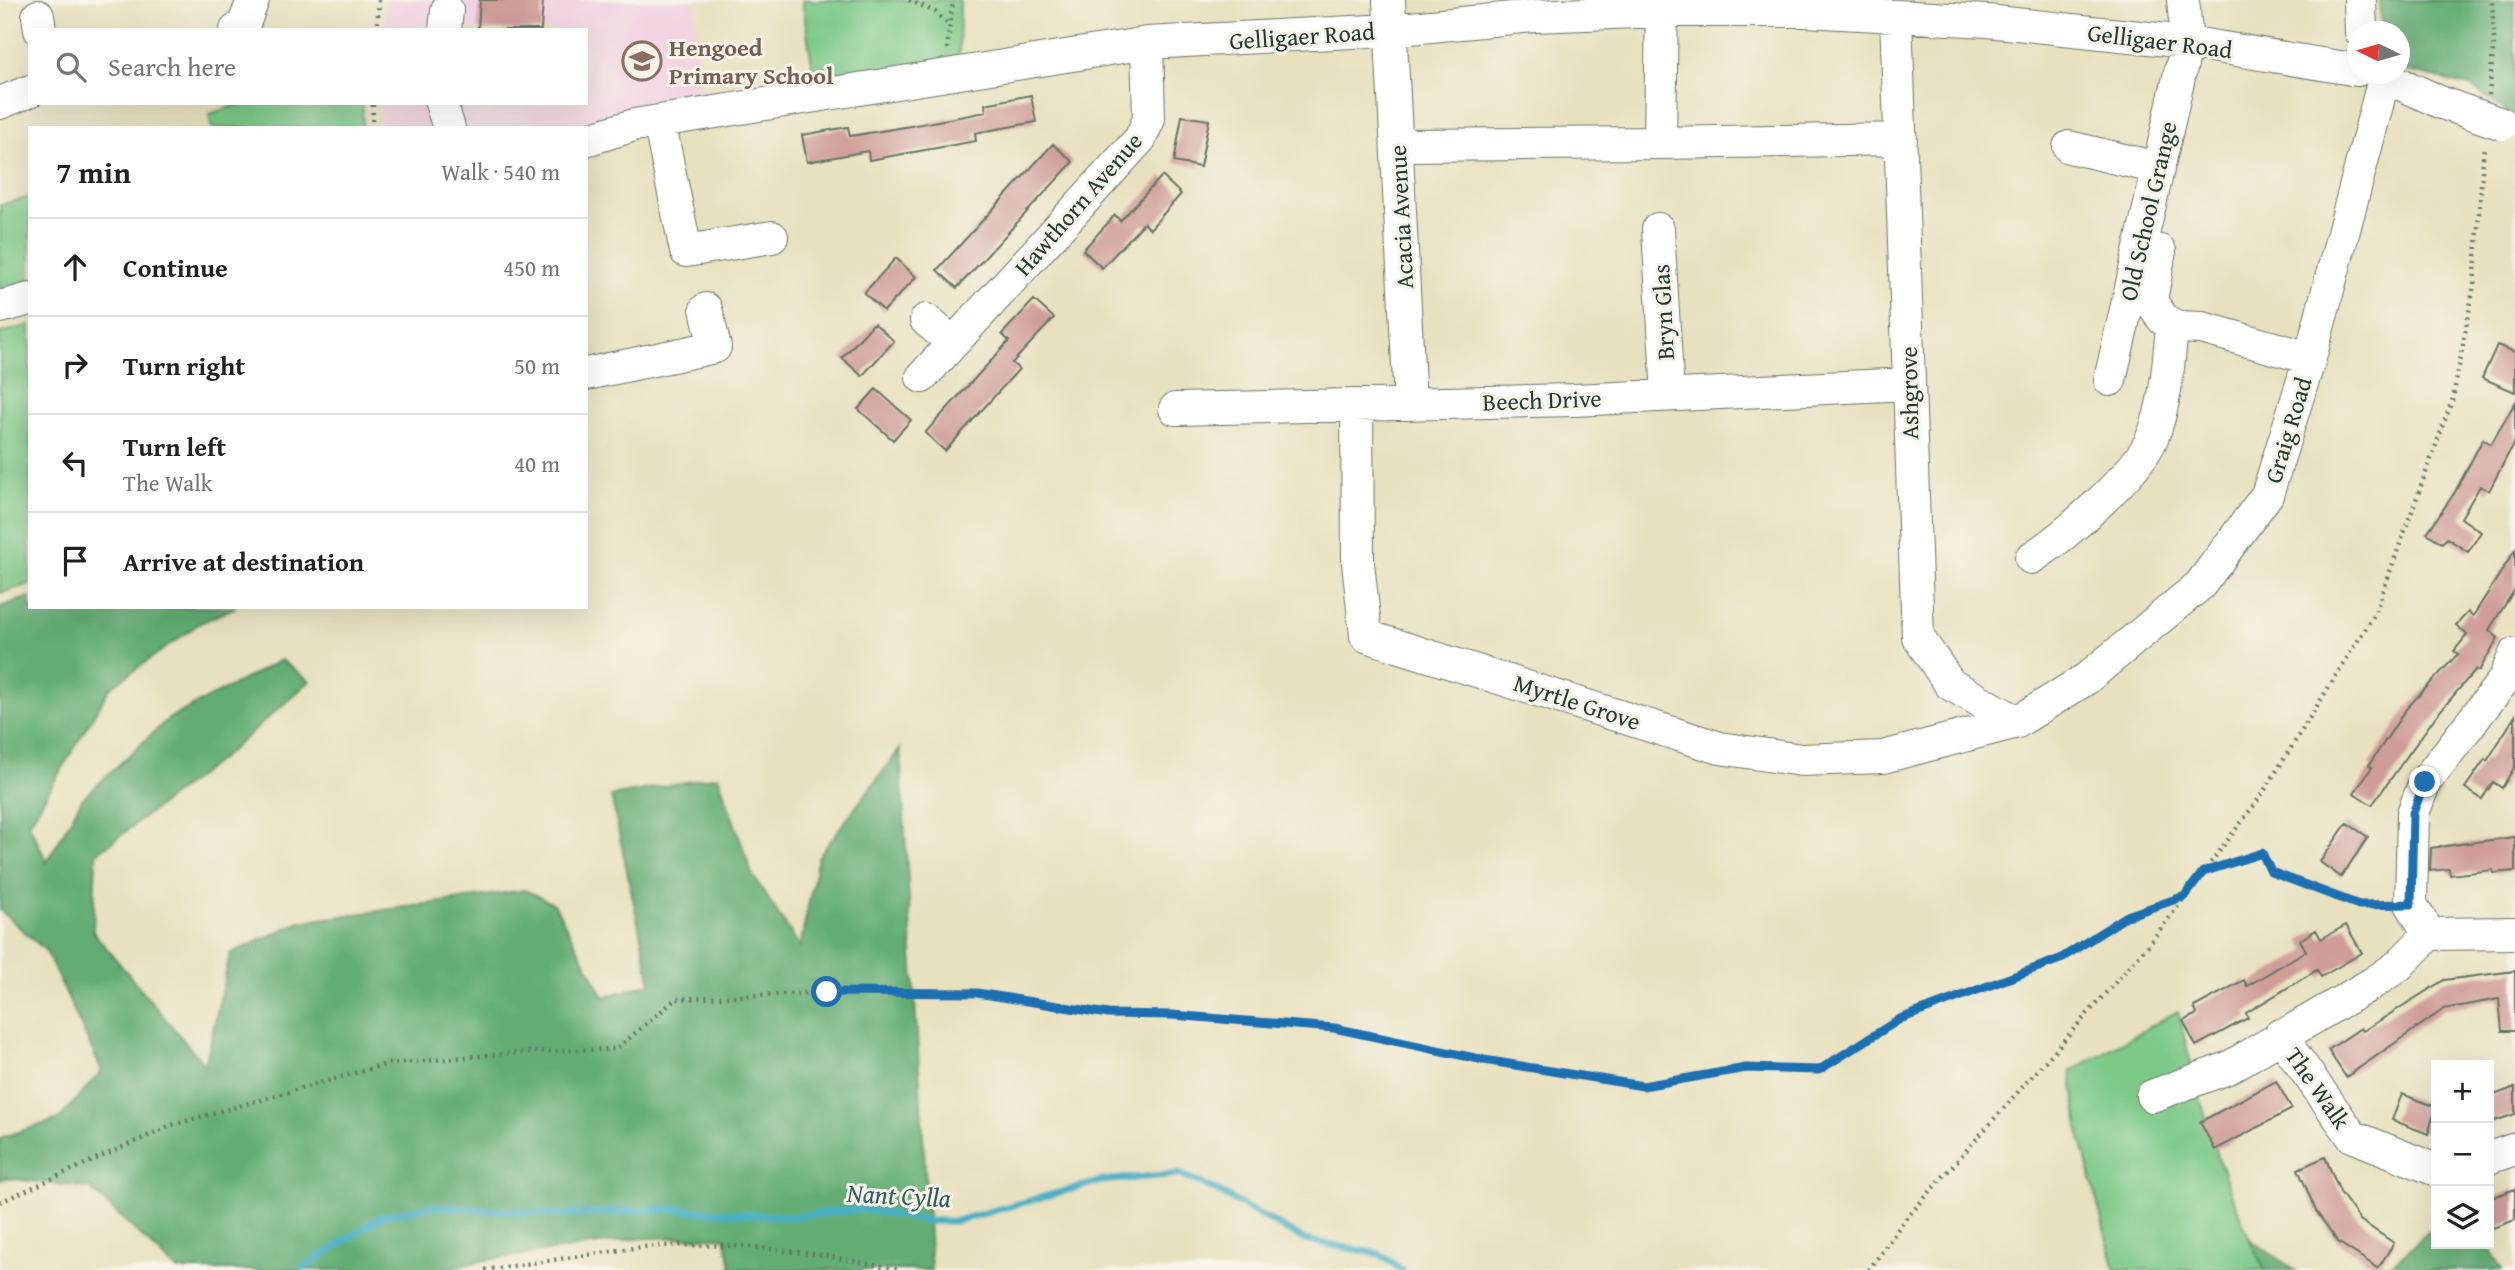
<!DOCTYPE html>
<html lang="en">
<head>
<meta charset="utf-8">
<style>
  :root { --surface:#fff; --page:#f2f2f2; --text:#222; --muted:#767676; --line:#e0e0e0 }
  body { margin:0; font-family:"Gentium Book Plus",serif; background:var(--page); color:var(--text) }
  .controls { position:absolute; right:21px; bottom:21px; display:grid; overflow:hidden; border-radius:0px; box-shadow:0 7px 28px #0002 }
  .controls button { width:63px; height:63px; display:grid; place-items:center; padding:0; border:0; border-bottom:2px solid var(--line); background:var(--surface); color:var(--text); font:35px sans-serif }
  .compass { position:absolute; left:2347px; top:21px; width:63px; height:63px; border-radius:50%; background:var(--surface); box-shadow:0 7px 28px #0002; rotate:275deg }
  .stop { position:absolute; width:21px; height:21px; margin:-16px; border:5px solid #1f6fb2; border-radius:50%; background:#fff }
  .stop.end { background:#1f6fb2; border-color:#fff; box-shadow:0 2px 7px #0008 }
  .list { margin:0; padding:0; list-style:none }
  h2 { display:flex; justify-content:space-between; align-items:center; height:91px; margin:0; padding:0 28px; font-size:30px }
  h2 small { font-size:23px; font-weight:400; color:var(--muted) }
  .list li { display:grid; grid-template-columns:46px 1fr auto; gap:21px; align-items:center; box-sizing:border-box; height:98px; padding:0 28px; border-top:2px solid var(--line) }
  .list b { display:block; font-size:26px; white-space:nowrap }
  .list p { margin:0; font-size:23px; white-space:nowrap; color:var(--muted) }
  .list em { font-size:23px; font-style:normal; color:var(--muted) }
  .icon { flex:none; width:38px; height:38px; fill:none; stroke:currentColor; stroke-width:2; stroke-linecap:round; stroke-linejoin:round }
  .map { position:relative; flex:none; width:2515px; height:1270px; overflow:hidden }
  .search { position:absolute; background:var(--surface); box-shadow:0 7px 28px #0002; left:28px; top:28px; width:560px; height:77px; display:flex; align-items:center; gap:18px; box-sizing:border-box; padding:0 24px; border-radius:0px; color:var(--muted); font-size:26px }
  .panel { position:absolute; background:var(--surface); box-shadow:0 7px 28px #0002; left:28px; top:126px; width:560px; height:483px; border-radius:0px }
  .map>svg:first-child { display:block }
  .built { fill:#f2cfe1 }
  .green { fill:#7bc988; stroke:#4d835e; stroke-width:2 }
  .forest { fill:#64ad74; stroke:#427554; stroke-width:2 }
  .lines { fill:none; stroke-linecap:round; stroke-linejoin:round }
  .stream { stroke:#46afc5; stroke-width:7 }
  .building { fill:#cf9c98 }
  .minor-casing { stroke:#657665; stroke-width:34 }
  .path { stroke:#657665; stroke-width:4.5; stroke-dasharray:2 5; stroke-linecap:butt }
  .minor { stroke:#fff; stroke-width:32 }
  .minor-bridge-casing { stroke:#657665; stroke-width:34; stroke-linecap:butt }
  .minor-bridge { stroke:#fff; stroke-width:32 }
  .route { stroke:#1f6fb2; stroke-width:9 }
  .labels { text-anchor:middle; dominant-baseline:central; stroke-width:6; stroke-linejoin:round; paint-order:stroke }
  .street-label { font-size:24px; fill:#1f3d34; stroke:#f7f3e8 }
  .education-label { font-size:24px; font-weight:bold; fill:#785e54; stroke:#f7f3e8; text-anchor:start }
  .water-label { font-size:26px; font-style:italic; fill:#2b5f60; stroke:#f7f3e8 }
</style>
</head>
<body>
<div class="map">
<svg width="2515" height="1270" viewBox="0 0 2515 1270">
  <rect width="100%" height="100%" fill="#f7f3e8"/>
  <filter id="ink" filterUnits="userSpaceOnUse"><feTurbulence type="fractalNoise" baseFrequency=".0143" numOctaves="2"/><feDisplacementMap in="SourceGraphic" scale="14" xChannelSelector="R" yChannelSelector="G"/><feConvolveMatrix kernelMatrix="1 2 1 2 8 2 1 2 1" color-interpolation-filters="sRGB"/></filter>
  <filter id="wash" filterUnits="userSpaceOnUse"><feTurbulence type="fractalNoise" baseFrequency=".00686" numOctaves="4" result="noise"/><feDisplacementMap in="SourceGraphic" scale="28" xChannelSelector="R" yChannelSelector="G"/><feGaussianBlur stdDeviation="1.57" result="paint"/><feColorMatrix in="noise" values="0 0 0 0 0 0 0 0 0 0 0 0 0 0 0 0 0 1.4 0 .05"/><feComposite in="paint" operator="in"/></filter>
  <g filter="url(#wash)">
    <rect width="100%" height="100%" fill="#e8e1bf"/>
    <path class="built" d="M 387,0 L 695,0 L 699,93 L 557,128 L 380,128 L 381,103 L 586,103 L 586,30 L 385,30 Z"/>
    <path class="green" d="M 802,0 L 960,0 L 959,56 L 815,83 Z
      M 244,103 L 363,103 L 362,128 L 212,128 L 209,114 Z
      M 30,197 L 30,290 L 0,294 L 0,205 Z
      M 30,325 L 30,584 L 0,593 L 0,333 Z
      M 2178,1011 C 2199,1099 2223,1189 2265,1270 L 2115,1270 L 2080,1136 L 2071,1071 Z"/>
    <path class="forest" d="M 2380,0 L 2515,0 L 2515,117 L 2470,86 L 2400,69 L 2400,32 L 2381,31 Z
      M 30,597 L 30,607 L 236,607 L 200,623 L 110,688 L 29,824 L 47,862 L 82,799 L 168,719 L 281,660 L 310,681 L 227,754 L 96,854 L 93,932 L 205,1066 L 230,954 L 300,922 L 525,890 L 554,904 L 604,997 L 651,983 L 611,796 L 718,776 L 752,874 L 800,947 L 818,857 L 900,749 L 931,1270 L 732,1270 L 725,1237 L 642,1238 L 486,1260 L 439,1270 L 177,1270 L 90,1188 L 5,1178 L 0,1180 L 0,1138 L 59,1119 L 102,1071 L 46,951 L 0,910 L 0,607 Z
      M 2436,1225 L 2436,1244 L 2488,1244 L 2502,1270 L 2386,1270 Z
      M 2249,1239 L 2295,1270 L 2265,1270 Z"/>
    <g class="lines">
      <path class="stream" d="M 300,1270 L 383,1216 L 432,1206 L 565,1215 L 668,1209 L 791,1217 L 862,1209 L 929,1221 L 956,1221 L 1101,1181 L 1179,1174 L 1214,1189 L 1305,1240 L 1380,1254 L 1402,1270"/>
    </g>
    <g id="blocks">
      <path class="building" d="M 480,0 L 543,0 L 541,30 L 478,30 Z
        M 1031,95 L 1036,122 L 975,133 L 976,141 L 869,160 L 868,151 L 807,162 L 802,135 L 848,127 L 850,136 L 911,126 L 986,112 L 985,104 Z
        M 1182,116 L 1209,120 L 1200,167 L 1174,162 Z
        M 1053,144 L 1073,162 L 957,288 L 937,270 Z
        M 1162,176 L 1181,194 L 1150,229 L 1144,223 L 1102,268 L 1083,250 L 1115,215 L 1120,221 Z
        M 896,258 L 916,277 L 884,311 L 864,293 Z
        M 1034,300 L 1054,318 L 1012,363 L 1019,369 L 945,451 L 925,433 L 1009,341 L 1002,334 Z
        M 874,323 L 894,341 L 862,376 L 842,358 Z
        M 2497,345 L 2515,352 L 2515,392 L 2482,378 Z
        M 876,389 L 911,420 L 893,440 L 858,409 Z
        M 2515,403 L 2515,441 L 2489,491 L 2480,486 L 2461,518 L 2481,532 L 2468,552 L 2447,538 L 2442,543 L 2427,533 L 2455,492 L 2483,439 L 2491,444 Z
        M 2515,550 L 2515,589 L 2489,630 L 2498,638 L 2479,671 L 2476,669 L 2436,716 L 2372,805 L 2354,793 L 2372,767 L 2369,765 L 2407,708 L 2458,654 L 2454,651 L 2467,635 L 2456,625 L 2468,612 L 2473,616 Z
        M 2515,716 L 2515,766 L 2502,788 L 2493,782 L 2482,799 L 2465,788 L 2485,759 L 2487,761 Z
        M 2347,823 L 2368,837 L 2341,877 L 2320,862 Z
        M 2515,837 L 2515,871 L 2493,873 L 2493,870 L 2450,875 L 2449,869 L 2430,871 L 2431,848 Z
        M 2346,925 L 2362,953 L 2321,977 L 2317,970 L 2246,1013 L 2248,1018 L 2196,1046 L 2183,1021 L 2197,1014 L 2194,1007 L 2244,980 L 2247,986 L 2306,951 L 2300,940 L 2316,930 L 2321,939 Z
        M 2515,971 L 2515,1031 L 2502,1031 L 2499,999 L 2444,1009 L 2346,1077 L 2328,1050 L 2361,1028 L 2363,1031 L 2444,980 Z
        M 2276,1081 L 2292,1109 L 2215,1150 L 2200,1122 Z
        M 2515,1087 L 2515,1114 L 2489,1123 L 2489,1097 Z
        M 2402,1094 L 2436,1107 L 2428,1134 L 2392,1120 Z
        M 2325,1157 L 2340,1192 L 2360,1220 L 2394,1243 L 2378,1268 L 2338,1242 L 2316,1211 L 2298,1169 Z
        M 2515,1189 L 2515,1220 L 2493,1228 L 2489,1216 L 2489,1199 Z"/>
    </g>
  </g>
  <g filter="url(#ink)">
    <use href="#blocks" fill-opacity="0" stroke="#657665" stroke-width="2"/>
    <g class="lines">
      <g class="minor-casing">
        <path id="minor" d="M 1389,0 L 1410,404
          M 1662,0 L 1660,143 L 1901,139
          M 2360,0 L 2361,32
          M 38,16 L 40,30
          M 1896,16 L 1918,637 L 1950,684 L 2017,722
          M 236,30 L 244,24 L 253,0
          M 445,30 L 447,10
          M 2379,74 L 2442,103
          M 0,103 L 30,91
          M 441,103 L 449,128
          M 659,121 L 686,251 L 772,237
          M 586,140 L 634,125 L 1147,43 L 1390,30 L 1534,16 L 1663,11 L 1805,11 L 1987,21 L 2187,42 L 2358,70
          M 1397,145 L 1660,143
          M 2069,147 L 2158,168
          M 1658,229 L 1668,395
          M 2160,251 L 2151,301 L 2163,319 L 2177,327
          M 0,307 L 30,299
          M 926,320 L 953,343
          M 586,374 L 715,347 L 706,309
          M 922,377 L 1140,139 L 1149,119 L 1147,43
          M 2110,380 L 2187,42 L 2183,0
          M 1357,405 L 1358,563 L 1366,636 L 1720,748 L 1801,760 L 1883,757 L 2017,722 L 2086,679 L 2200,585 L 2267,495 L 2310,358 L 2385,75
          M 1175,409 L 1574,400 L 1909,384
          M 2031,558 C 2063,538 2138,473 2152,438 C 2165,407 2168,370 2171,337 L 2177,327 L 2202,328 L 2310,358
          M 2515,654 L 2504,680 L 2425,782 L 2413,813 L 2411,904 L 2429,934 L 2515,933
          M 2280,1035 L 2352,1136 L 2436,1170
          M 2152,1096 L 2228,1068 L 2373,983 L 2398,966 L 2429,934
          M 2489,1158 L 2515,1149"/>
      </g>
      <path class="path" d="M 909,0 L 935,12 L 949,25
        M 377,30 L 379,0
        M 947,49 L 953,0
        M 2489,95 L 2494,40 L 2492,0
        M 372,128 L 373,103
        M 2204,871 L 2262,853 L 2271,872 L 2359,905 L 2385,905
        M 0,1202 L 172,1125 L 387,1064 L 527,1052 L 616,1049 L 676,999 L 827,992 L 977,993 L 1108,1014 L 1172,1015 L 1334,1028 L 1484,1060 L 1643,1086 L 1746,1068 L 1819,1070 L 1900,1019 L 2060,959 L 2127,916 L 2185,896
        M 485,1270 L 641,1247 L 682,1245 L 744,1246 L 822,1255 L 900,1270
        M 1869,1270 L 1903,1222 L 2150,943 L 2261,796 L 2375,613 L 2453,398 L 2474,285 L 2484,145"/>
      <use href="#minor" class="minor"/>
      <g class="minor-bridge-casing">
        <path id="minor-bridge" d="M 2442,103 L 2502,124"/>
      </g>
      <use href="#minor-bridge" class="minor-bridge"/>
    </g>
  </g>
  <g class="lines" filter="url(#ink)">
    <path class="route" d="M 827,992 L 977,993 L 1108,1014 L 1172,1015 L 1334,1028 L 1484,1060 L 1643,1086 L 1746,1068 L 1819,1070 L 1900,1019 L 2060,959 L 2127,916 L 2185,896 L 2203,872 L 2262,853 L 2271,872 L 2359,905 L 2411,904 L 2413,813 L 2425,782"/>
  </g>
  <defs>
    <g id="school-ring" transform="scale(2.0125)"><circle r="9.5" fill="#f7f3e8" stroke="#8d6e63" stroke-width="1.5"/><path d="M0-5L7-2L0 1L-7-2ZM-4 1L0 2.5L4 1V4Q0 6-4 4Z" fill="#8d6e63"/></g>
  </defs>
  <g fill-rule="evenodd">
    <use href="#school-ring" x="642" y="61"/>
  </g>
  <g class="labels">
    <g class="street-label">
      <text transform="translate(1302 36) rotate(-4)">Gelligaer Road</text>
      <text transform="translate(2160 41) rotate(7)">Gelligaer Road</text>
      <text transform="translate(1078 204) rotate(-49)">Hawthorn Avenue</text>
      <text transform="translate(2148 211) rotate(-77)">Old School Grange</text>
      <text transform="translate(1401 217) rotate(-93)">Acacia Avenue</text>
      <text transform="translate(1663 312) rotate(-93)">Bryn Glas</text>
      <text transform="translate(1909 393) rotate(-91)">Ashgrove</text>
      <text transform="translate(1542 400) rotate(-2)">Beech Drive</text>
      <text transform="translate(2288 430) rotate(-73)">Graig Road</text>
      <text transform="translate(1577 702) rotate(18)">Myrtle Grove</text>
      <text transform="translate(2318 1088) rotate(55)">The Walk</text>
    </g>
    <g class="education-label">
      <text x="669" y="47">Hengoed<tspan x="669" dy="28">Primary School</tspan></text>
    </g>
    <g class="water-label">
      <text transform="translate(899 1195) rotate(3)">Nant Cylla</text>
    </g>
  </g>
</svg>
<div class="controls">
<button>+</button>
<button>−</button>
<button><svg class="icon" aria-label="layers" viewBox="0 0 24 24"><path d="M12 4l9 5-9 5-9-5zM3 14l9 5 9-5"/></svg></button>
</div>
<svg class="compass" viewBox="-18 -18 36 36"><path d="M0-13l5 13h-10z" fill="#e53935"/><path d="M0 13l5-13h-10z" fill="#767676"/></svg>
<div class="stop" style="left:827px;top:992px"></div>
<div class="stop end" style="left:2425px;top:782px"></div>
<div class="search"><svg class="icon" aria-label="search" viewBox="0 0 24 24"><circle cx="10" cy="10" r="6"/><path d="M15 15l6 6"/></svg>Search here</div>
<section class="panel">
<h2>7 min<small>Walk · 540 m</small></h2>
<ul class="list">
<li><svg class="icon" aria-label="ahead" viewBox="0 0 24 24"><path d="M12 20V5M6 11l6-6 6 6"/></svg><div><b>Continue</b></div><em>450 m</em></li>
<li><svg class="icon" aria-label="right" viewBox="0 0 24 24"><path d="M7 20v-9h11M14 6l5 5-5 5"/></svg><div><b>Turn right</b></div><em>50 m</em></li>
<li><svg class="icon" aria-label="left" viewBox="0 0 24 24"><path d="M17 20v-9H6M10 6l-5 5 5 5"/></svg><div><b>Turn left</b><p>The Walk</p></div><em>40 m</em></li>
<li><svg class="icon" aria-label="arrive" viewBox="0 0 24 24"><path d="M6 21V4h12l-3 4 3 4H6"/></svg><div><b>Arrive at destination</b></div></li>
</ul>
</section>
</div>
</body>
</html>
